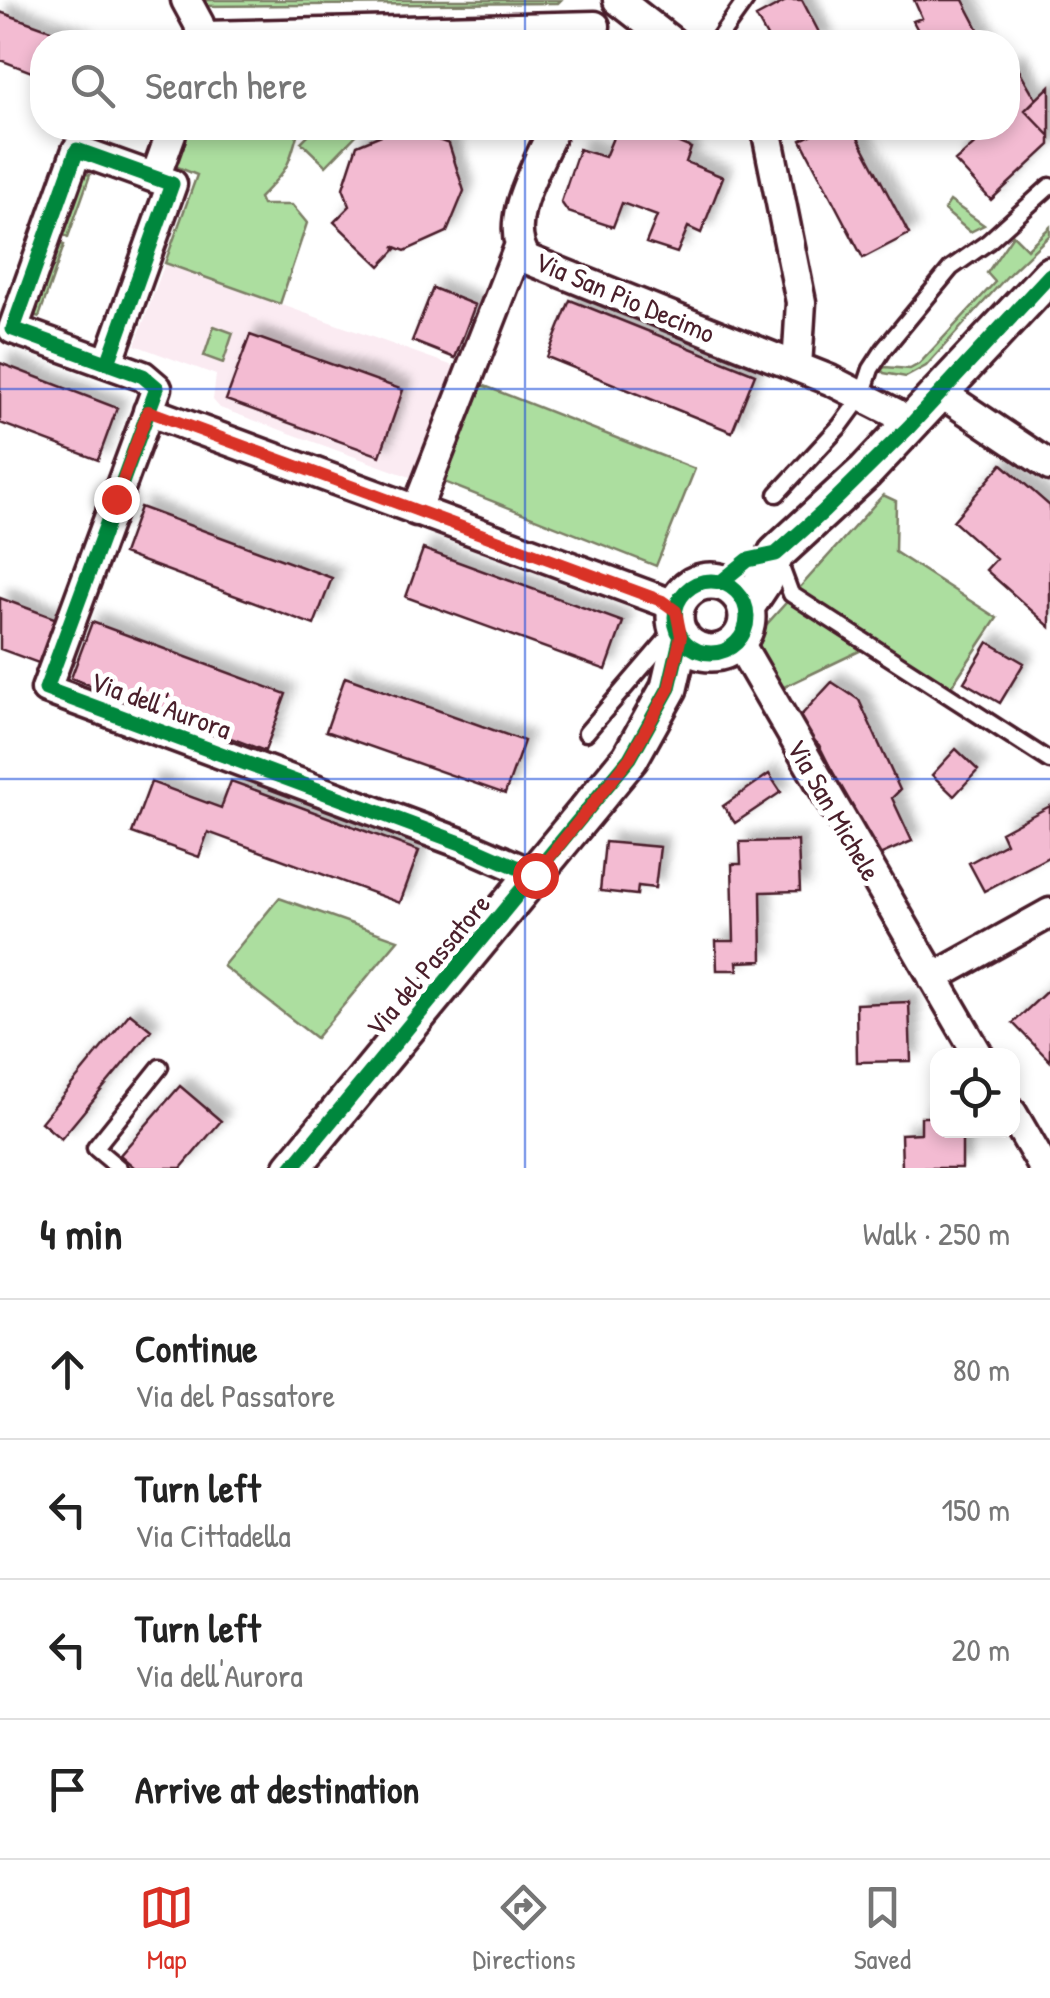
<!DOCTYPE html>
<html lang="en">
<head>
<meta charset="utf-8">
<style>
  :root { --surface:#fff; --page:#f2f2f2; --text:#222; --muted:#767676; --line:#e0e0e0; --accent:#d93025 }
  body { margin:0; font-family:"Patrick Hand",sans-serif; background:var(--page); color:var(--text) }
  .controls { position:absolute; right:30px; bottom:30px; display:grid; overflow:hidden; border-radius:20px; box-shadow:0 5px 15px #0003 }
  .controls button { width:90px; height:90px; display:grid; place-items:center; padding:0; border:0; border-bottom:2px solid var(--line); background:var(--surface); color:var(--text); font:50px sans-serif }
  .stop { position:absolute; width:30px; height:30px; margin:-22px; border:8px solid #d93025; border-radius:50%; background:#fff }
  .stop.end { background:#d93025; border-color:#fff; box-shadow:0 2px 10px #0008 }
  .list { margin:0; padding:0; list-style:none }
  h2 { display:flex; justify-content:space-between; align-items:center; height:130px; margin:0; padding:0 40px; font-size:42px }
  h2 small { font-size:32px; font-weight:400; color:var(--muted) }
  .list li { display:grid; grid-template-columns:65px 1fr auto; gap:30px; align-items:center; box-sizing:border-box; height:140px; padding:0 40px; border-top:2px solid var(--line) }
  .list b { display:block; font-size:38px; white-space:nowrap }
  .list p { margin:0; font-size:32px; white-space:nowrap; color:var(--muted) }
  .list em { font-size:32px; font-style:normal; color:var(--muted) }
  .icon { flex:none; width:55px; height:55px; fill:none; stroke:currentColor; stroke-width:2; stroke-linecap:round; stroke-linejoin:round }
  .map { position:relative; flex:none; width:1050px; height:1168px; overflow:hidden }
  .search { position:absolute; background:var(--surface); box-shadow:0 5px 15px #0003; left:30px; right:30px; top:30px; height:110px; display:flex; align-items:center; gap:25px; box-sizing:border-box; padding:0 35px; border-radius:40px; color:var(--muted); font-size:38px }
  .sheet { height:690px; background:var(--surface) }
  nav { display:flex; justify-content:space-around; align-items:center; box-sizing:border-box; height:140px; border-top:2px solid var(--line); background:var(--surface); font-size:28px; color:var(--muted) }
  nav a { display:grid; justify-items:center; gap:5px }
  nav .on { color:var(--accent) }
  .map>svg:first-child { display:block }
  .built { fill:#fbebf2 }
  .green { fill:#acde9f; stroke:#7b7e65; stroke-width:2.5 }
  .building { fill:#f3bbd2; stroke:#4a1f2b; stroke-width:2.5; filter:url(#shadow) }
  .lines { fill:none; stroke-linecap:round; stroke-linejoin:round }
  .service-casing { stroke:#4a1f2b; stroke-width:21 }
  .minor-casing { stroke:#4a1f2b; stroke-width:35 }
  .tertiary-casing { stroke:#4a1f2b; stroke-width:42 }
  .service { stroke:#fff; stroke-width:14 }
  .minor { stroke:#fff; stroke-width:28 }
  .tertiary { stroke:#fff; stroke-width:35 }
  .cycleway-casing { stroke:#fff; stroke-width:21 }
  .cycleway { stroke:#00873e; stroke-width:15 }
  .route { stroke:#d93025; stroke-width:12 }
  .grid { fill:none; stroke:#1d4ed8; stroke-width:2.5; stroke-opacity:0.55 }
  .labels { text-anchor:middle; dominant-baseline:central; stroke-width:10; stroke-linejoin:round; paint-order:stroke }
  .street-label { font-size:28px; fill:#4a1f2b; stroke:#fff }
</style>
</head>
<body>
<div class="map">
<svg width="1050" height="1168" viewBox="0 0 1050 1168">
  <defs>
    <filter id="shadow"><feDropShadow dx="9" dy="-9" stdDeviation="5" flood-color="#0004"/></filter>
  </defs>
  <rect width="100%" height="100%" fill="#fff"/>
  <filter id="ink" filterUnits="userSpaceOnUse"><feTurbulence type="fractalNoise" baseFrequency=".01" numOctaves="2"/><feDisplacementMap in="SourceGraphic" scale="20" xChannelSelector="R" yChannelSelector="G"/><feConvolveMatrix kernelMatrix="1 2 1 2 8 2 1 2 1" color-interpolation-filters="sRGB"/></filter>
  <g filter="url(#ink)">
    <path class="built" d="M 165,263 L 456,367 L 416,479 L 220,408 L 213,400 L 216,375 L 135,345 Z"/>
    <path class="green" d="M 196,0 L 561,0 L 558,3 L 196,6 Z
      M 189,128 L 299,128 C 288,168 289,168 259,198 L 262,205 L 292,205 L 307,223 L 280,304 L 165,263 L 197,175 L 175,166 Z
      M 315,128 L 363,128 L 326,166 L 301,142 Z
      M 84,173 L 90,175 L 68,237 L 62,234 Z
      M 950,201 L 984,225 L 970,232 L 944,210 Z
      M 1050,227 L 1050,235 L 1010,273 L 926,366 L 906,377 L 884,373 L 881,370 L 885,367 L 910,369 L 919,364 L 995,282 L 987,273 L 1013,235 L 1027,249 Z
      M 58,243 L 64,245 L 39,317 L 33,315 Z
      M 214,326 L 233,333 L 223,363 L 204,356 Z
      M 482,385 L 695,469 L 656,566 L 444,482 Z
      M 883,495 L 896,501 L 895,552 L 997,618 L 951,687 L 872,645 L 782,688 L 759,648 L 758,634 Z
      M 279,898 L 398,940 L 316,1038 L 223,966 Z"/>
    <path class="building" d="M 788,0 L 802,0 L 824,42 L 770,42 L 756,17 Z
      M 914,0 L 963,0 L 985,42 L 924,42 L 913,21 L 922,18 Z
      M 0,12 L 84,42 L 42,42 L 42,76 L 0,60 Z
      M 1015,63 L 1036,99 L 1025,110 L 1050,136 L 1050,145 L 991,200 L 955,161 L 986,134 L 983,128 L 1008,128 L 1008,69 Z
      M 1050,86 L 1050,136 L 1025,110 Z
      M 398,128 L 407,128 L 449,144 L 464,191 L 447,232 L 405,251 L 393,246 L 396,249 L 380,266 L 334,222 L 350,206 L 343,188 L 357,145 Z
      M 617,128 L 682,128 L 677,142 L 691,148 L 686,162 L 723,177 L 701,233 L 688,227 L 677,253 L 646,243 L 657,216 L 622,203 L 613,227 L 568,212 L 561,202 L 579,149 L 605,157 Z
      M 814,128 L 853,128 L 909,234 L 863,258 L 801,140 L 817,132 Z
      M 433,288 L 475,305 L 455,358 L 412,341 Z
      M 570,300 L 755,374 L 732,432 L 547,357 Z
      M 250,335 L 403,390 L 380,456 L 226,400 Z
      M 0,363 L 117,408 L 98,460 L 0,423 Z
      M 1002,464 L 1050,506 L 1050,627 L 986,570 L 996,559 L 953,521 Z
      M 140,507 L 332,578 L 314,625 L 123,554 Z
      M 423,549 L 623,622 L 606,670 L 406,597 Z
      M 0,598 L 57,619 L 41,664 L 0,649 Z
      M 92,622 L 286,694 L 265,751 L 71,678 Z
      M 988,642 L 1024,663 L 1000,703 L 964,682 Z
      M 345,677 L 524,741 L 505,794 L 326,731 Z
      M 832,682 L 859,700 L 900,790 L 892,798 L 912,841 L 875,857 L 819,745 L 795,722 Z
      M 956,749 L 978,770 L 954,796 L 932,775 Z
      M 769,774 L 781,792 L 735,823 L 723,806 Z
      M 231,781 L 419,851 L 400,903 L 208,832 L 199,857 L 132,833 L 151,782 L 221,808 Z
      M 1050,806 L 1050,856 L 984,891 L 969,863 L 1006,843 L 1001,832 Z
      M 798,841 L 800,891 L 761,892 L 762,961 L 737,962 L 738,970 L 717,970 L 716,941 L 734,941 L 732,864 L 741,864 L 740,842 Z
      M 605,842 L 660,847 L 655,888 L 638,886 L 637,895 L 600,891 Z
      M 1049,989 L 1050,990 L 1050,1061 L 1013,1023 Z
      M 909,1002 L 911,1061 L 857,1062 L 856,1004 Z
      M 130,1013 L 151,1030 L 61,1139 L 41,1122 Z
      M 180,1086 L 221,1121 L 181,1168 L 135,1168 L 120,1155 Z
      M 921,1117 L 938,1117 L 938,1130 L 962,1130 L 962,1168 L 902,1168 L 901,1134 L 921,1133 Z"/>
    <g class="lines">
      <g class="service-casing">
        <path id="service" d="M 716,42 L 746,0
          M 777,494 L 840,426 L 862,396 L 871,369 L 884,349 L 951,268 L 988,242 L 1050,186
          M 778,559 L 791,594 L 1050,761
          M 586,733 L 670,635
          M 119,1168 L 95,1148 L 160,1067"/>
      </g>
      <g class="minor-casing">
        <path id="minor" d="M 186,0 L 199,24 L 202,42
          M 618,0 L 672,42
          M 204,36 L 595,26
          M 554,128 C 539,164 500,223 527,259 L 830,380 L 895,413 L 909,427
          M 766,128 L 801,302 L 797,367
          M 155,178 L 173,128
          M 108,363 L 172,184 L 77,150 L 13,329 L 143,376 L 157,388 L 46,689 L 466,845 L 535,875
          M 941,393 L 1050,466
          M 148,411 L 663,601 L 676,611
          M 416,511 L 519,247
          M 738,641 L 979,1056
          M 933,978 L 1050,913
          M 1012,1113 L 1044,1168"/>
      </g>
      <g class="tertiary-casing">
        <path id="tertiary" d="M675 617a36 36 0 1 1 72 0a36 36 0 1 1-72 0Z
          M 746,607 L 764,580 L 776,554 L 866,471 L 1050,275
          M 292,1168 L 630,758 L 669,688 L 681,636"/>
      </g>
      <use href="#service" class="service"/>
      <use href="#minor" class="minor"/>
      <use href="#tertiary" class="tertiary"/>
      <g class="cycleway-casing">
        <path id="cycleway" d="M 108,363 L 172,184 L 77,150 L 13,329 L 143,376 L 157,388 L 46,689 L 466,845 L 535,875
          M675 617a36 36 0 1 1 72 0a36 36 0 1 1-72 0Z
          M 721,582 L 748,560 L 776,554 L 823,512 L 909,427 L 1050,275
          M 292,1168 L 630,758 L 669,688 L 681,636"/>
      </g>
      <use href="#cycleway" class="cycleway"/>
    </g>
  </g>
  <g class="lines" filter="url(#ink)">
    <path class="route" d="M 116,499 L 148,411 L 662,601 L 676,611 L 681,636 L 669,688 L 630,758 L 535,875"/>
  </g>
  <path class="grid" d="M 525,0 L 525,42M 525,128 L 525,1168M 0,389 L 1050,389M 0,779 L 1050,779"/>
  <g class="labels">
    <g class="street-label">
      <text transform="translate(625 297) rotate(23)">Via San Pio Decimo</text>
      <text transform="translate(161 705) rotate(20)">Via dell'Aurora</text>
      <text transform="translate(834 810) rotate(60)">Via San Michele</text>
      <text transform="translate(428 965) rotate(-50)">Via del Passatore</text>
    </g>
  </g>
</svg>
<div class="controls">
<button><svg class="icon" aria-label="locate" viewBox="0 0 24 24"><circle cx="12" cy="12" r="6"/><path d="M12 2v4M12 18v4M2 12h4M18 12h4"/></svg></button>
</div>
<div class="stop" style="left:535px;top:875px"></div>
<div class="stop end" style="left:116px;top:499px"></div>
<div class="search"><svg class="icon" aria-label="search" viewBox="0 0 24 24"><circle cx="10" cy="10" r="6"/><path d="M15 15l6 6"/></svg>Search here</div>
</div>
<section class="sheet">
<h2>4 min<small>Walk · 250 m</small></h2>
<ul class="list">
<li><svg class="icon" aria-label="ahead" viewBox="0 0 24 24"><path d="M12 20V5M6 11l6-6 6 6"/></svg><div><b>Continue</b><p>Via del Passatore</p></div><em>80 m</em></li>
<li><svg class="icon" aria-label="left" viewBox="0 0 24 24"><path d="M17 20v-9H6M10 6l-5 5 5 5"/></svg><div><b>Turn left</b><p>Via Cittadella</p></div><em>150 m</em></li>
<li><svg class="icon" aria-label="left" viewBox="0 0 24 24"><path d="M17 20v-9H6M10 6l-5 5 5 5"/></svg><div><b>Turn left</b><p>Via dell'Aurora</p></div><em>20 m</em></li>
<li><svg class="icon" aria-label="arrive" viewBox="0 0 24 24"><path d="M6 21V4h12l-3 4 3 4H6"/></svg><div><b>Arrive at destination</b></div></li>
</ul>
</section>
<nav>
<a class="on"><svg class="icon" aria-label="map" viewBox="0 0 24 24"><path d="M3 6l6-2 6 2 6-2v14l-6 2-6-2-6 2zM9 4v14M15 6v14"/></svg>Map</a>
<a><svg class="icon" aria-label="directions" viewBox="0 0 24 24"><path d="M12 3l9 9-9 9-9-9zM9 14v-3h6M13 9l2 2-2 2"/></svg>Directions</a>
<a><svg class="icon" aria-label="saved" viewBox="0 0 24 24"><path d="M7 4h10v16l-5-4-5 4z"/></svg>Saved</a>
</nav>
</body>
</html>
